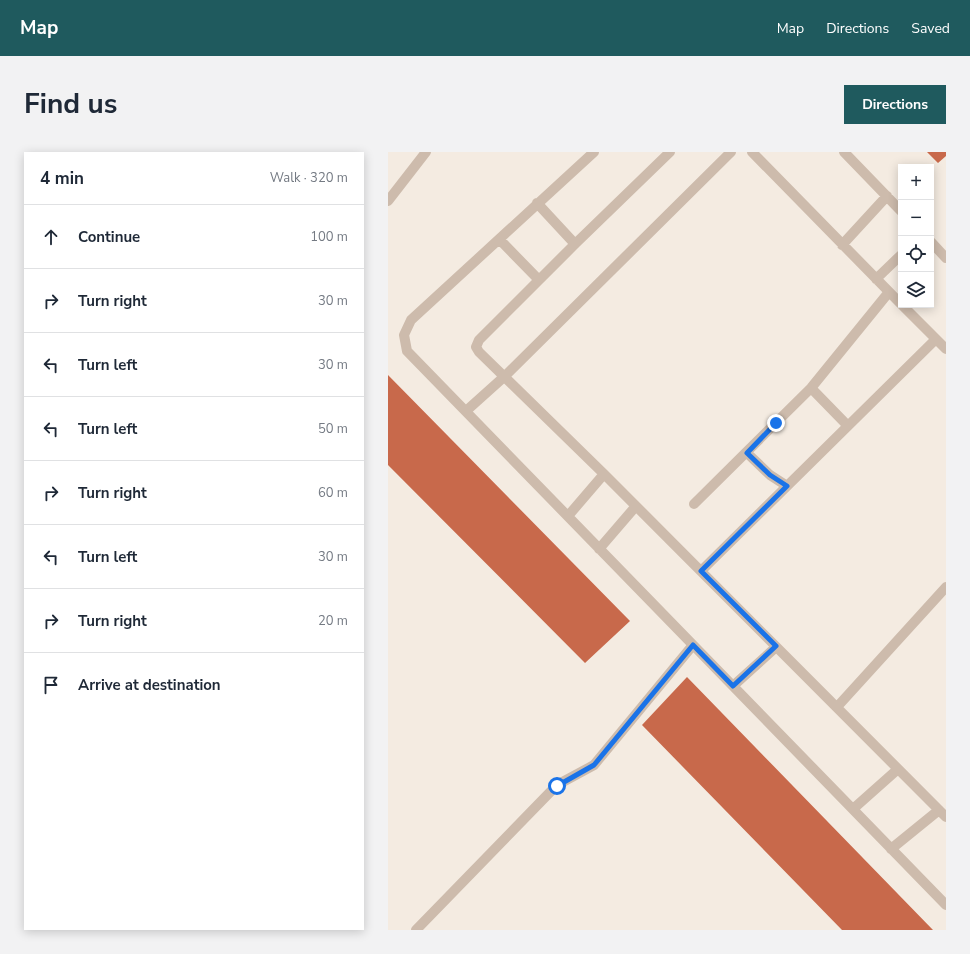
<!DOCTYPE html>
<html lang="en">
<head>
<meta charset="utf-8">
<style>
  :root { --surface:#fff; --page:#f2f2f3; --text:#1f2937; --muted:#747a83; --line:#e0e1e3; --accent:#1f5a5e }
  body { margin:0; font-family:"Nunito Sans",sans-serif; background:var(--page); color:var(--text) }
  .controls { position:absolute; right:12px; top:12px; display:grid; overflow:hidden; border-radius:0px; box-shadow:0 2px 10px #0003 }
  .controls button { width:36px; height:36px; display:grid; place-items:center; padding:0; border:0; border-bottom:1px solid var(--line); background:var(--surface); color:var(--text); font:20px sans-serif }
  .stop { position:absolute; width:12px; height:12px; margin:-9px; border:3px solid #1a73e8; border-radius:50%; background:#fff }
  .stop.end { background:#1a73e8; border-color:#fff; box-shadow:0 1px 4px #0008 }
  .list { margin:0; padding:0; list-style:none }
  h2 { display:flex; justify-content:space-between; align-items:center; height:52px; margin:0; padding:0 16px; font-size:17px }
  h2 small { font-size:13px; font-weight:400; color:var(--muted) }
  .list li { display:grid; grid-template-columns:26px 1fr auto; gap:12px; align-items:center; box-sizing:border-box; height:64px; padding:0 16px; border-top:1px solid var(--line) }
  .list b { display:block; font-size:15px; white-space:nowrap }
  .list em { font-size:13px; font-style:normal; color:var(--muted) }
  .icon { flex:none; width:22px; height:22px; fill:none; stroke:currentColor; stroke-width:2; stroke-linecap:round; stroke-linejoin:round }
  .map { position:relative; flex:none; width:558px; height:778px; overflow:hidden; border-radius:0px }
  header { display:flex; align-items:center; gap:24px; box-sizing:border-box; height:56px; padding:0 20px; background:var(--accent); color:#fff }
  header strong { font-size:19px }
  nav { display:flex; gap:22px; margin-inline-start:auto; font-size:14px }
  .intro { display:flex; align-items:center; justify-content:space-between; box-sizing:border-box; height:96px; padding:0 24px }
  h1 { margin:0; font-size:28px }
  .button { padding:10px 18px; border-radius:0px; background:var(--accent); color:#fff; font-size:14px; font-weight:700 }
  main { display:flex; gap:24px; padding:0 24px }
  aside { flex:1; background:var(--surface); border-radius:0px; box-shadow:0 2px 10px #0003 }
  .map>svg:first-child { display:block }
  .building { fill:#c8694b }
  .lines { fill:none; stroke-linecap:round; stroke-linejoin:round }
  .minor { stroke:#cdbbac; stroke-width:10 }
  .route { stroke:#1a73e8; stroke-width:5 }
</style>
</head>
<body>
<header>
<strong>Map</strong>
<nav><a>Map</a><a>Directions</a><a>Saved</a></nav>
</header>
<div class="intro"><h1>Find us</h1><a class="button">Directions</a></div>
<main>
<aside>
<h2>4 min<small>Walk · 320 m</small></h2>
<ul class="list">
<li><svg class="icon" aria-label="ahead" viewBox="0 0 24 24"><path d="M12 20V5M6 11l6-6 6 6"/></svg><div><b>Continue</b></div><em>100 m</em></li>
<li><svg class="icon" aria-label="right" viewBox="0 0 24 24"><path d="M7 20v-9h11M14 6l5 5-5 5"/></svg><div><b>Turn right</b></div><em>30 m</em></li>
<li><svg class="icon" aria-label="left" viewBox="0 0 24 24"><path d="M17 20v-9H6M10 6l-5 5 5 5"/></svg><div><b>Turn left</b></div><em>30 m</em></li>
<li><svg class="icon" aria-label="left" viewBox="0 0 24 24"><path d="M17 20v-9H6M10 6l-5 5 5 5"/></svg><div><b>Turn left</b></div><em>50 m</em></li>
<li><svg class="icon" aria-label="right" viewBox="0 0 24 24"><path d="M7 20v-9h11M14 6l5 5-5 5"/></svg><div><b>Turn right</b></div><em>60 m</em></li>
<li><svg class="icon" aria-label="left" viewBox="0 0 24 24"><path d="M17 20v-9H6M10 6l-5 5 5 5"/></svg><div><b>Turn left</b></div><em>30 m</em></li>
<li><svg class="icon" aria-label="right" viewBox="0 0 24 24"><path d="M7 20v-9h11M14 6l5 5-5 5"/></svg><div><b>Turn right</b></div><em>20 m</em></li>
<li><svg class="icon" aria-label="arrive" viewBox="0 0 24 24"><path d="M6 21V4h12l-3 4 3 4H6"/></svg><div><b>Arrive at destination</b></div></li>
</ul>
</aside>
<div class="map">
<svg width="558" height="778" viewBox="0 0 558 778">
  <rect width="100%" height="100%" fill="#f4ebe1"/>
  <path class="building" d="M 539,0 L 558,0 L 558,4 L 550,11 Z
    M 0,223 L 242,469 L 197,511 L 0,313 Z
    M 299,525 L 545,778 L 454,778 L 254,573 Z"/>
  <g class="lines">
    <path class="minor" d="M 206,0 L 23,168 L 16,183 L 19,199 L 558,753
      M 282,0 L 187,92 L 91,188 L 88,195 L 91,200 L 216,322 L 558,665
      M 364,0 L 513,152
      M 456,0 L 513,59
      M 0,49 L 38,0
      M 149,51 L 187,92
      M 111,87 L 151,128
      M 543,90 L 558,106
      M 454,93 L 499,44
      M 488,127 L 513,103
      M 514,153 L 558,197
      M 423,236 L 460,274
      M 78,259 L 117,224 L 343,0
      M 359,301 L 382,323 L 399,334
      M 306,352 L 423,236 L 501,140
      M 180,364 L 216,322
      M 211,397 L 248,354
      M 313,419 L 548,187
      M 345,534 L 388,495
      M 449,555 L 558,435
      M 465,657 L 510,617
      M 503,697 L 551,658
      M 28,778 L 169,633 L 206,613 L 305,493"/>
  </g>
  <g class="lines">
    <path class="route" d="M 169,634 L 206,613 L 305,493 L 345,534 L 388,494 L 313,419 L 399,334 L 382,323 L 359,301 L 388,271"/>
  </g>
</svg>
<div class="controls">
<button>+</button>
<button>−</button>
<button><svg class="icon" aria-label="locate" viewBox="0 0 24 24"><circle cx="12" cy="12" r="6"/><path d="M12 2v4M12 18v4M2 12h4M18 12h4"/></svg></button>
<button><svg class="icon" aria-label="layers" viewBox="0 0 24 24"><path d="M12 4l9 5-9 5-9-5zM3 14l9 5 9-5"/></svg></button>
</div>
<div class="stop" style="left:169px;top:634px"></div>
<div class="stop end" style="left:388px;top:271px"></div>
</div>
</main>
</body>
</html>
